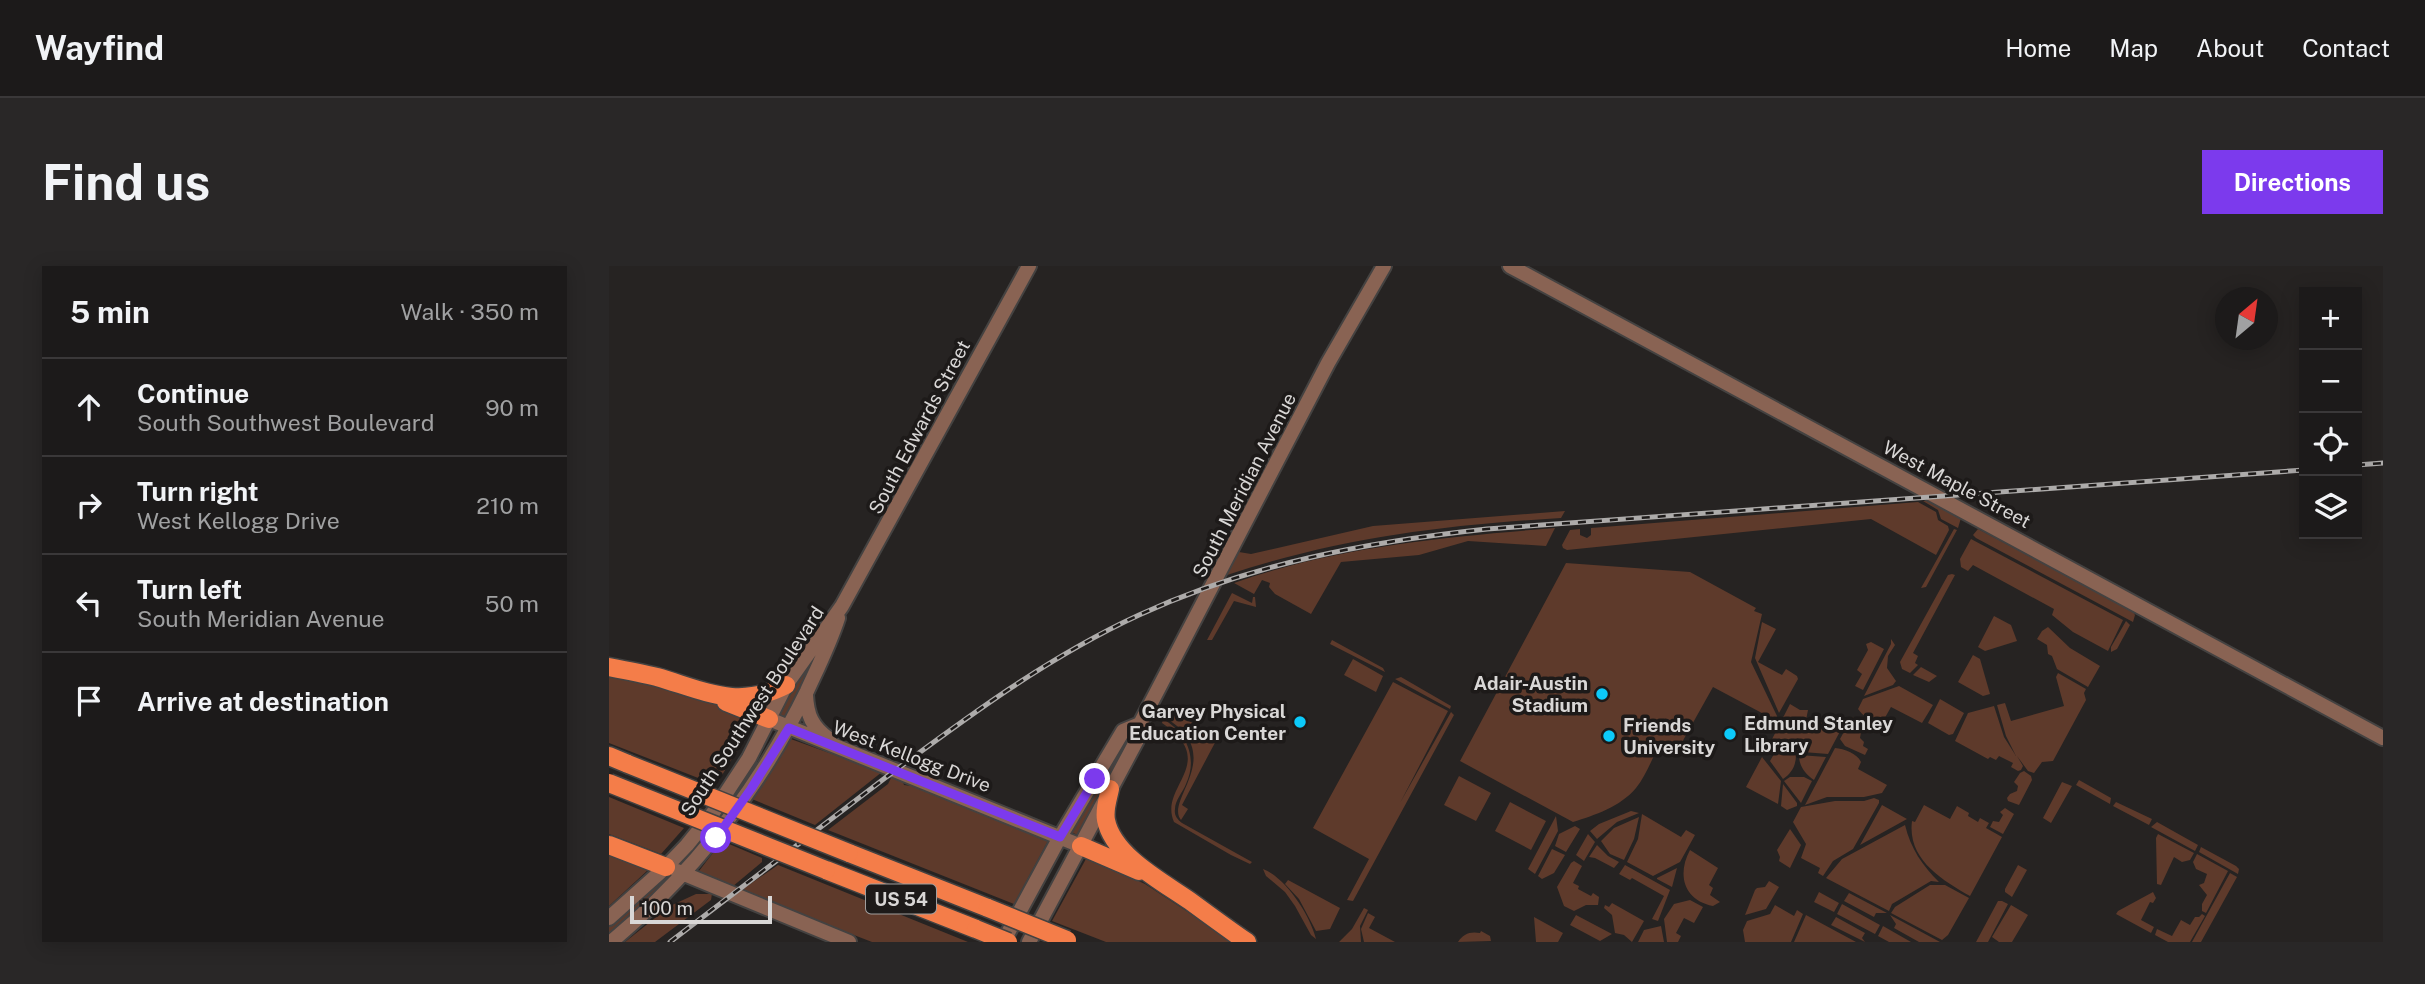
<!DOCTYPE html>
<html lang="en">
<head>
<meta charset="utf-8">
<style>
  :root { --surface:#1c1a1a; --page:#292727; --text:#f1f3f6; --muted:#a0a1a2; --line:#3a3839; --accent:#7c3aed }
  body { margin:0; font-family:"Public Sans",sans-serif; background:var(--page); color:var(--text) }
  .controls { position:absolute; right:21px; top:21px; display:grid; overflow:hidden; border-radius:0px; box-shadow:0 4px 18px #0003 }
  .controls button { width:63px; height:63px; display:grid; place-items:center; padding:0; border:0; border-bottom:2px solid var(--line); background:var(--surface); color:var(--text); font:35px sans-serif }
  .compass { position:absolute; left:1606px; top:21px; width:63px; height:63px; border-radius:50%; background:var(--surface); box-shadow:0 4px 18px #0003; rotate:29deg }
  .scale { position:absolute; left:21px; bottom:18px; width:142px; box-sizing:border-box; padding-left:7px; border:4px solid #d9d7d6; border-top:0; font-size:19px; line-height:24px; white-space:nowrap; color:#d9d7d6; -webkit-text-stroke:5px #1d1a19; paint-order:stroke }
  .stop { position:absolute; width:21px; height:21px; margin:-16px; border:5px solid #7c3aed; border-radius:50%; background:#fff }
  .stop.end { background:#7c3aed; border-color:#fff; box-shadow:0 2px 7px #0008 }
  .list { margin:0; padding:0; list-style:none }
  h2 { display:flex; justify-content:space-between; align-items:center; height:91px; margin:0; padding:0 28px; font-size:30px }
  h2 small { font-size:23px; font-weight:400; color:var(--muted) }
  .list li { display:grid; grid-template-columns:46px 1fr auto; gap:21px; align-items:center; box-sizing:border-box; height:98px; padding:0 28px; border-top:2px solid var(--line) }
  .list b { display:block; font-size:26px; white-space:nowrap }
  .list p { margin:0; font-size:23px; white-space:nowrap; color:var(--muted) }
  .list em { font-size:23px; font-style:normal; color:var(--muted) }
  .icon { flex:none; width:38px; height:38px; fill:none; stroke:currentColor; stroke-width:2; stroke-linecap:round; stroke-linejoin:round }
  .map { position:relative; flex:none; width:1774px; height:676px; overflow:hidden; border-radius:0px }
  header { display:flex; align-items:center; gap:42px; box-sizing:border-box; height:98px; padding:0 35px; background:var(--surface); border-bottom:2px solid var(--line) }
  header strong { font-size:33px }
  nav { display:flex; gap:38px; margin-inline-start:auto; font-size:24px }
  .intro { display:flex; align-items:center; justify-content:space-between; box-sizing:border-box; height:168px; padding:0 42px }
  h1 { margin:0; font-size:49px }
  .button { padding:18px 32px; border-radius:0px; background:var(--accent); color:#fff; font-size:24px; font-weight:700 }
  main { display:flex; gap:42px; padding:0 42px }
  aside { flex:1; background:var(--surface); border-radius:0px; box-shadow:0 4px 18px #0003 }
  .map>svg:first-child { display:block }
  .green { fill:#5e3a2b }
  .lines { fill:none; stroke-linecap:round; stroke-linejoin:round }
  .secondary-casing { stroke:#444241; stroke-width:18 }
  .highway-casing { stroke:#444241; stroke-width:21 }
  .secondary { stroke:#896353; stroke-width:14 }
  .highway { stroke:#f47d49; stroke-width:18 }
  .rail-casing { stroke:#adabaa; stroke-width:5 }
  .rail { stroke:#1d1a19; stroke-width:2.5; stroke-dasharray:8; stroke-linecap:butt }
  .highway-bridge-casing { stroke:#444241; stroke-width:21; stroke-linecap:butt }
  .highway-bridge { stroke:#f47d49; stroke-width:18 }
  .route { stroke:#7c3aed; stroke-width:9 }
  .poi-dot { fill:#0ccafa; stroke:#1d1a19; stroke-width:2.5 }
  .labels { text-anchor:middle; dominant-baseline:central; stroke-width:7; stroke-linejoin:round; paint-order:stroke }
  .shield { fill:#1d1a19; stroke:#a19e9d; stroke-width:2 }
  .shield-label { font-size:18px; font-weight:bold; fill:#d9d7d6 }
  .street-label { font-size:19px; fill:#d9d7d6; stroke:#1d1a19 }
  .poi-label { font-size:19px; font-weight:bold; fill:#d9d7d6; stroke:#1d1a19; text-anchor:end }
</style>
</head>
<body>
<header>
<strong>Wayfind</strong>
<nav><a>Home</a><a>Map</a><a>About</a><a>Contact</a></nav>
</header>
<div class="intro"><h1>Find us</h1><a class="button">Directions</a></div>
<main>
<aside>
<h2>5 min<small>Walk · 350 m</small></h2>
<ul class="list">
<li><svg class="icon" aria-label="ahead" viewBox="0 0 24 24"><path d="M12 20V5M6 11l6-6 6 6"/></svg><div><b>Continue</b><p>South Southwest Boulevard</p></div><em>90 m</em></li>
<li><svg class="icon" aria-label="right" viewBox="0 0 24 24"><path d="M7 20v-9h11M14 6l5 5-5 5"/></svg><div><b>Turn right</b><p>West Kellogg Drive</p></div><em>210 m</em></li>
<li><svg class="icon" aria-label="left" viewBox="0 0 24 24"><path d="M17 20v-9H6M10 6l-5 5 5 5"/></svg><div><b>Turn left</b><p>South Meridian Avenue</p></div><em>50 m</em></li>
<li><svg class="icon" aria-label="arrive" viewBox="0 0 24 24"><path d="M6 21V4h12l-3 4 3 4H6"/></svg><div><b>Arrive at destination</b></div></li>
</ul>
</aside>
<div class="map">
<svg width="1774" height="676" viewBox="0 0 1774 676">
  <rect width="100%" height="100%" fill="#262322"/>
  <path class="green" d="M 1314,235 L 1320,235 L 1352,252 L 1349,262 L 1332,253 L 1329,244 Z
    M 1309,236 L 1327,246 L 1329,254 L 1339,260 L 1340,264 L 1327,289 L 1262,253 L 958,284 L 954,282 L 953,279 L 961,264 L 971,263 L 971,269 L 978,272 L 982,269 L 982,262 Z
    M 956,245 L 952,252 C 835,259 730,272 618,309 L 630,286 L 642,288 L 764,260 Z
    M 946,262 L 937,280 L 859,275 L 810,289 L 732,296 L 702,348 L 666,328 L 660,321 L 661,317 L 653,314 L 645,328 L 625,317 C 729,280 837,271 946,262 Z
    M 1345,263 L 1348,264 L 1317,321 L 1312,322 Z
    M 1369,263 L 1523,344 L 1526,349 L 1524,356 L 1367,272 L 1364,269 Z
    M 1362,273 L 1514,354 L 1499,385 L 1464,366 L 1443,349 L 1445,343 L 1364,299 L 1359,305 L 1352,301 L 1351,293 Z
    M 957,297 L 1081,306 L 1147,342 L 1145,345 L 1153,348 L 1142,396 L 1168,450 L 1166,454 L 1104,421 L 1067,487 L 1049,482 C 1042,495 1036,511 1027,522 C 1011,541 986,549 964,556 L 851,495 Z
    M 1343,308 L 1346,309 L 1304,387 L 1309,390 L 1306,397 L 1309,399 L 1301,407 L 1293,403 L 1291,396 L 1339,309 Z
    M 623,327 L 643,337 L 644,331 L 646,331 L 647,341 L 625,335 L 603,374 L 598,374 Z
    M 1385,350 L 1402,359 L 1408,375 L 1376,385 L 1369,381 Z
    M 1517,355 L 1521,359 L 1508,383 L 1502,386 L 1502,381 Z
    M 1153,356 L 1167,363 L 1149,396 L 1173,409 L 1177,403 L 1188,410 L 1189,413 L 1170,447 L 1146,392 Z
    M 1439,361 L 1461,382 L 1491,400 L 1479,421 L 1448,403 L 1443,390 L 1439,388 L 1438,379 L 1428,373 L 1433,365 Z
    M 217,367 L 176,451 L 167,449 Z
    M 1282,373 L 1286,379 L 1279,390 L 1278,402 L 1287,415 L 1284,419 L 1255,430 L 1282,378 Z
    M 723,374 L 774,402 L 776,406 L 721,378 Z
    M 1262,376 L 1275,383 L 1254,424 L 1246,420 L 1253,408 L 1248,404 L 1259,384 L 1257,378 Z
    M 1364,389 L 1371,393 L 1381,428 L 1374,430 L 1349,416 Z
    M 744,393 L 774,410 L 767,426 L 735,409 Z
    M 1312,401 L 1328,410 L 1320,416 L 1304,409 Z
    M 0,407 L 63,421 L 111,439 L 146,455 L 107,519 L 0,477 Z
    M 1449,407 L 1477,423 L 1475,427 L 1477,434 L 1444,495 L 1433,496 L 1425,507 L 1419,505 L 1408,490 L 1414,500 L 1412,504 L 1409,505 L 1402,501 L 1404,497 L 1390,490 L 1387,494 L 1381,491 L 1379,493 L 1346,475 L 1359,447 L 1385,440 L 1395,471 L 1407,490 L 1397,470 L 1388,439 L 1396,437 L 1402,455 L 1455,440 L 1447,411 Z
    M 792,411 L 842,440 L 841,443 L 786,413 Z
    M 784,416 L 839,445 L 791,537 L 842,446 L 845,449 L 744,635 L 738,634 L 760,593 L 704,562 Z
    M 1290,420 L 1324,439 L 1313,457 L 1282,441 L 1273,457 C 1264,458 1254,450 1249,443 L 1254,433 Z
    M 1331,433 L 1355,447 L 1344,468 L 1340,469 L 1319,457 Z
    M 1181,438 L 1191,444 L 1199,444 L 1197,454 L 1205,460 L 1211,458 L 1219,450 L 1230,455 L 1234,449 L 1236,456 L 1219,488 L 1158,483 Z
    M 560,444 L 609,471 L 573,539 L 579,543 L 572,554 C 555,534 620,488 555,451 Z
    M 1243,451 L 1252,452 L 1269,462 L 1269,465 L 1258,461 L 1252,466 L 1251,472 L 1255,476 L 1254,480 L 1259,483 L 1256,489 L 1236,480 L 1231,473 Z
    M 554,453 C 578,467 589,492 577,518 C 574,526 566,534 566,543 C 565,549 568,553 573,557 L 643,596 L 641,598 L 622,589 L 565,556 C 549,520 612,497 553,457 Z
    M 179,472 L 273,506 L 206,559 L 143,533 Z
    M 517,473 L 521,475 L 471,570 L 462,566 Z
    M 1226,482 C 1235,483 1248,487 1252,496 L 1249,503 L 1278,519 L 1273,527 L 1255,531 L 1218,531 L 1196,539 Z
    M 1165,488 L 1187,489 C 1187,499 1183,507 1174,513 L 1161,495 Z
    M 1190,489 L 1217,491 L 1205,514 C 1196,508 1190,500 1190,489 Z
    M 1153,491 L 1172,515 L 1169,538 L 1137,521 Z
    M 1415,505 L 1422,510 L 1423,514 L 1410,539 L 1399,535 L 1398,532 L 1401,528 L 1408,525 L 1409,520 L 1405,516 L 1411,507 Z
    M 283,510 L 293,513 L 295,519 L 302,520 L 304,516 L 440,573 L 405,638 L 219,564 L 279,518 Z
    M 850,510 L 882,527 L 867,555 L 835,539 Z
    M 1181,511 L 1195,511 L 1203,515 L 1192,537 L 1175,515 Z
    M 1470,514 L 1502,532 L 1501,538 L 1467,519 Z
    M 1453,516 L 1463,520 L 1442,557 L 1434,552 Z
    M 1174,518 L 1188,537 L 1188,540 L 1178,544 L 1172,540 Z
    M 0,531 L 75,562 L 52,588 L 0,568 Z
    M 1265,532 L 1270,534 L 1270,537 L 1244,583 L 1224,595 L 1214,610 L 1209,607 L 1211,602 L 1192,592 L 1197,578 L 1184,556 L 1192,541 L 1226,535 L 1255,535 Z
    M 901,536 L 937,555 L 922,584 L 886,565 Z
    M 1507,536 L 1543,553 L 1540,559 L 1504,540 Z
    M 1273,539 L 1298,553 L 1251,579 Z
    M 1315,539 L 1341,553 L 1348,540 L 1360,547 L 1359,550 L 1369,556 L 1371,552 L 1380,557 L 1377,562 L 1393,571 L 1361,630 C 1333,614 1298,593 1303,555 L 1306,556 Z
    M 1396,542 L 1405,548 L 1394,568 L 1381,561 L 1384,555 L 1390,556 L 1394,549 L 1391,546 Z
    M 1022,545 L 1030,547 L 1008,556 L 988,573 L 981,565 L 990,558 Z
    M 1033,548 L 1072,571 L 1077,564 L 1086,569 L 1071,596 L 1044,610 L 1018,596 L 1029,573 Z
    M 947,550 L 949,565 L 926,608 L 919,603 Z
    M 1030,551 L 1025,573 L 1015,594 L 1001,588 L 992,575 L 1005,562 Z
    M 1548,556 L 1589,579 L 1586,585 L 1542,561 Z
    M 1296,559 C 1302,583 1313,599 1330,616 L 1322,615 L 1283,638 L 1280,645 L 1217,612 L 1233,593 Z
    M 966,560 L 971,563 L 957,586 L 946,580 L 950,568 Z
    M 1181,563 L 1192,579 L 1181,602 L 1170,595 L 1171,591 L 1168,584 Z
    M 979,568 L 986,576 L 975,595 L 967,589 Z
    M 1549,568 L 1585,587 L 1581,594 L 1573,596 L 1565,591 L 1552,619 L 1548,618 L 1547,572 Z
    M 113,575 L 153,592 L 153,596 L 123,621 L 90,605 Z
    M 988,579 L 999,590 L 1010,596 L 1005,602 L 986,592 L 980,591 Z
    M 1592,581 L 1627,600 L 1630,603 L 1629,608 L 1590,586 Z
    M 943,583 L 956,589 L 945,607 L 933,613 L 929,610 Z
    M 1081,584 L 1109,602 L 1100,619 L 1104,622 L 1101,629 L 1111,636 L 1104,640 C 1074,634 1068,608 1081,584 Z
    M 0,585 L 39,601 L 39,604 L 0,640 Z
    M 1588,588 L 1619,605 L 1597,647 L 1593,645 L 1593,638 L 1598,629 L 1590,619 L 1595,617 L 1598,608 L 1587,603 L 1584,596 Z
    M 478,591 L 536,618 L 625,676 L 497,676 L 443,655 Z
    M 965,595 L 973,600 L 964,617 L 970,620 L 969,623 L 982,630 L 984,627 L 990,631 L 989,639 L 977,639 L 965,645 L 955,640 L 948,621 L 962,597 Z
    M 169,599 L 359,676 L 263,676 L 131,625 Z
    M 1016,599 L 1061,624 L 1049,655 L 1043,653 L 1055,630 L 1023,612 L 1021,614 L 1010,608 Z
    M 1409,599 L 1418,604 L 1403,631 L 1396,626 L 1396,623 Z
    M 1068,602 L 1063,621 L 1048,613 L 1048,612 Z
    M 654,603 C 677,612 701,649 707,673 L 702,669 L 686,640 L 676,626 L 657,610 Z
    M 1621,607 L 1628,611 L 1592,676 L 1583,676 Z
    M 55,608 L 64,611 L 0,673 L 0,658 Z
    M 679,614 L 731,642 L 721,663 L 707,665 L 690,633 L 676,618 Z
    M 1160,615 L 1170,621 L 1157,643 L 1136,649 L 1146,624 L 1148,622 L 1156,621 Z
    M 1321,619 L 1336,619 L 1360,632 L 1339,669 L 1333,674 L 1282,647 L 1286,641 Z
    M 1210,626 L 1230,637 L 1225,646 L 1205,636 Z
    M 1544,626 L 1547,632 L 1544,637 L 1541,636 L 1532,654 L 1545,661 L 1542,667 L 1507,648 L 1509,645 Z
    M 1240,627 L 1278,647 L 1267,647 L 1265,651 L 1235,635 Z
    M 87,628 L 103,628 L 102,634 L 46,676 L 16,676 L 61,640 Z
    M 1081,634 L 1094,641 L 1085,657 L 1075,652 L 1067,667 L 1072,670 L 1069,676 L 1058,676 L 1055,653 L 1065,638 Z
    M 1389,635 L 1393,635 L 1399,638 L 1379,676 L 1367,676 Z
    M 1003,637 L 1035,655 L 1023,676 L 1015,669 L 1006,667 L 1003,649 L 995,642 L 996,639 L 1000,641 Z
    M 1233,638 L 1271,659 L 1266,668 L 1228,648 Z
    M 1166,639 L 1185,650 L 1188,644 L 1194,648 L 1182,676 L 1136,676 L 1134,664 L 1138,655 L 1161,648 Z
    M 1402,639 L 1419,649 L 1403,676 L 1390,676 L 1383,671 Z
    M 755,642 L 759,644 L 751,660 L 752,676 L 730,676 L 743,663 Z
    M 759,647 L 766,651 L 760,662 L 786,676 L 755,676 L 752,663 Z
    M 1593,648 L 1596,650 L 1581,676 L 1559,676 L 1546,669 L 1548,663 L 1563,670 L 1572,654 L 1581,659 L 1586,651 L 1590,651 Z
    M 967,649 L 1003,668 L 991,675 L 961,659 Z
    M 1197,649 L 1247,676 L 1185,676 Z
    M 1281,649 L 1331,676 L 1310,676 L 1285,662 L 1287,658 Z
    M 925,651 L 954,667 L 949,676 L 927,676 Z
    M 1227,651 L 1256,667 L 1253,672 L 1256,676 L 1222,659 Z
    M 1052,660 L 1055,676 L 1029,676 L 1035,664 Z
    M 1274,660 L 1302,676 L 1280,676 L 1269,670 Z
    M 872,665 L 881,670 L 882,675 L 849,676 C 854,668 861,665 871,667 Z"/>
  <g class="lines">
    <g class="secondary-casing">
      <path id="secondary" d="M 901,0 L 1774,472
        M 197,429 C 198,449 203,461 220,473
        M 160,453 L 472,580
        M 68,605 L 240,676
        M 0,652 L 57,601 L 78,579 L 104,547 L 140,492 L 177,419 L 233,340 L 420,0
        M 2,676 C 86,606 150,523 198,425 C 209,401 221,377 229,352
        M 394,676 L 451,571 L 514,465 L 531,458
        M 420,676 L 528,474 L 531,458 L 719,97 L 775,0"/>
    </g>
    <g class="highway-casing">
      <path id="highway" d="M 0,401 C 16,404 32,407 48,411 C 96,425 129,444 177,419
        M 117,436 L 160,453
        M 0,490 L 19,498
        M 501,523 C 499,533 495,543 497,554 C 504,590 554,616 581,635 C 600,649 619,663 638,676
        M 0,579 L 57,601
        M 472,580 L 530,605
        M 240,587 L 379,642
        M 217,604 L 367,663"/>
    </g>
    <use href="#secondary" class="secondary"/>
    <use href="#highway" class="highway"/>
    <g class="rail-casing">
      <path id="rail" d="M 1748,199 L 1774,197
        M 61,676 C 132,621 204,567 276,512 C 357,452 437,392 530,349 C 641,298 757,276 878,263 L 1695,204"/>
    </g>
    <use href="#rail" class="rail"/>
    <g class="highway-bridge-casing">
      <path id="highway-bridge" d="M 19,498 L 240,587
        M 0,517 L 217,604
        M 379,642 L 458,674
        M 367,663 L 399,676"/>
    </g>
    <use href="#highway-bridge" class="highway-bridge"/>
  </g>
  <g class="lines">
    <path class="route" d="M 107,572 L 142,523 L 180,462 L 451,571 L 486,513"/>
  </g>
  <g class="poi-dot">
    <circle cx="993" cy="428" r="7"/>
    <circle cx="691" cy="456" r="7"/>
    <circle cx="1121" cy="468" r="7"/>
    <circle cx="1000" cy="470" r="7"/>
  </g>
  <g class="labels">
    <rect class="shield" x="257" y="618.5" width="70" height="29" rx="5"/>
    <g class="shield-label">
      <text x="292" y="633">US 54</text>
    </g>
    <g class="street-label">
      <text transform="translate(310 161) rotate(-62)">South Edwards Street</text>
      <text transform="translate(1348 218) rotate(28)">West Maple Street</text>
      <text transform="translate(635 219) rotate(-63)">South Meridian Avenue</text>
      <text transform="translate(143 445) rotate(-57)">South Southwest Boulevard</text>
      <text transform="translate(303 490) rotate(21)">West Kellogg Drive</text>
    </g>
    <g class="poi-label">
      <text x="979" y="417">Adair-Austin<tspan x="979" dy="22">Stadium</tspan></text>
      <text x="677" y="445">Garvey Physical<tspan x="677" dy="22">Education Center</tspan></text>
      <text x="1135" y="457" text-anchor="start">Edmund Stanley<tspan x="1135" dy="22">Library</tspan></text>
      <text x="1014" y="459" text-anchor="start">Friends<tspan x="1014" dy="22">University</tspan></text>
    </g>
  </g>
</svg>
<div class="controls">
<button>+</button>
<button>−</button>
<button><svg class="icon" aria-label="locate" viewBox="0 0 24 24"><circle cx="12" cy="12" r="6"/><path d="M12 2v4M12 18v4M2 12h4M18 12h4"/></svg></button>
<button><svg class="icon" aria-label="layers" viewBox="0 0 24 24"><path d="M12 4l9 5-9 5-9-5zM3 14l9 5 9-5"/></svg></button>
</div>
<svg class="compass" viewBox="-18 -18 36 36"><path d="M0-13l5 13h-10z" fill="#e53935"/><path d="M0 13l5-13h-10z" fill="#a0a1a2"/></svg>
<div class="scale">100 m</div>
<div class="stop" style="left:107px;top:572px"></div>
<div class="stop end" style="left:486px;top:513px"></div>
</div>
</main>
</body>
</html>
